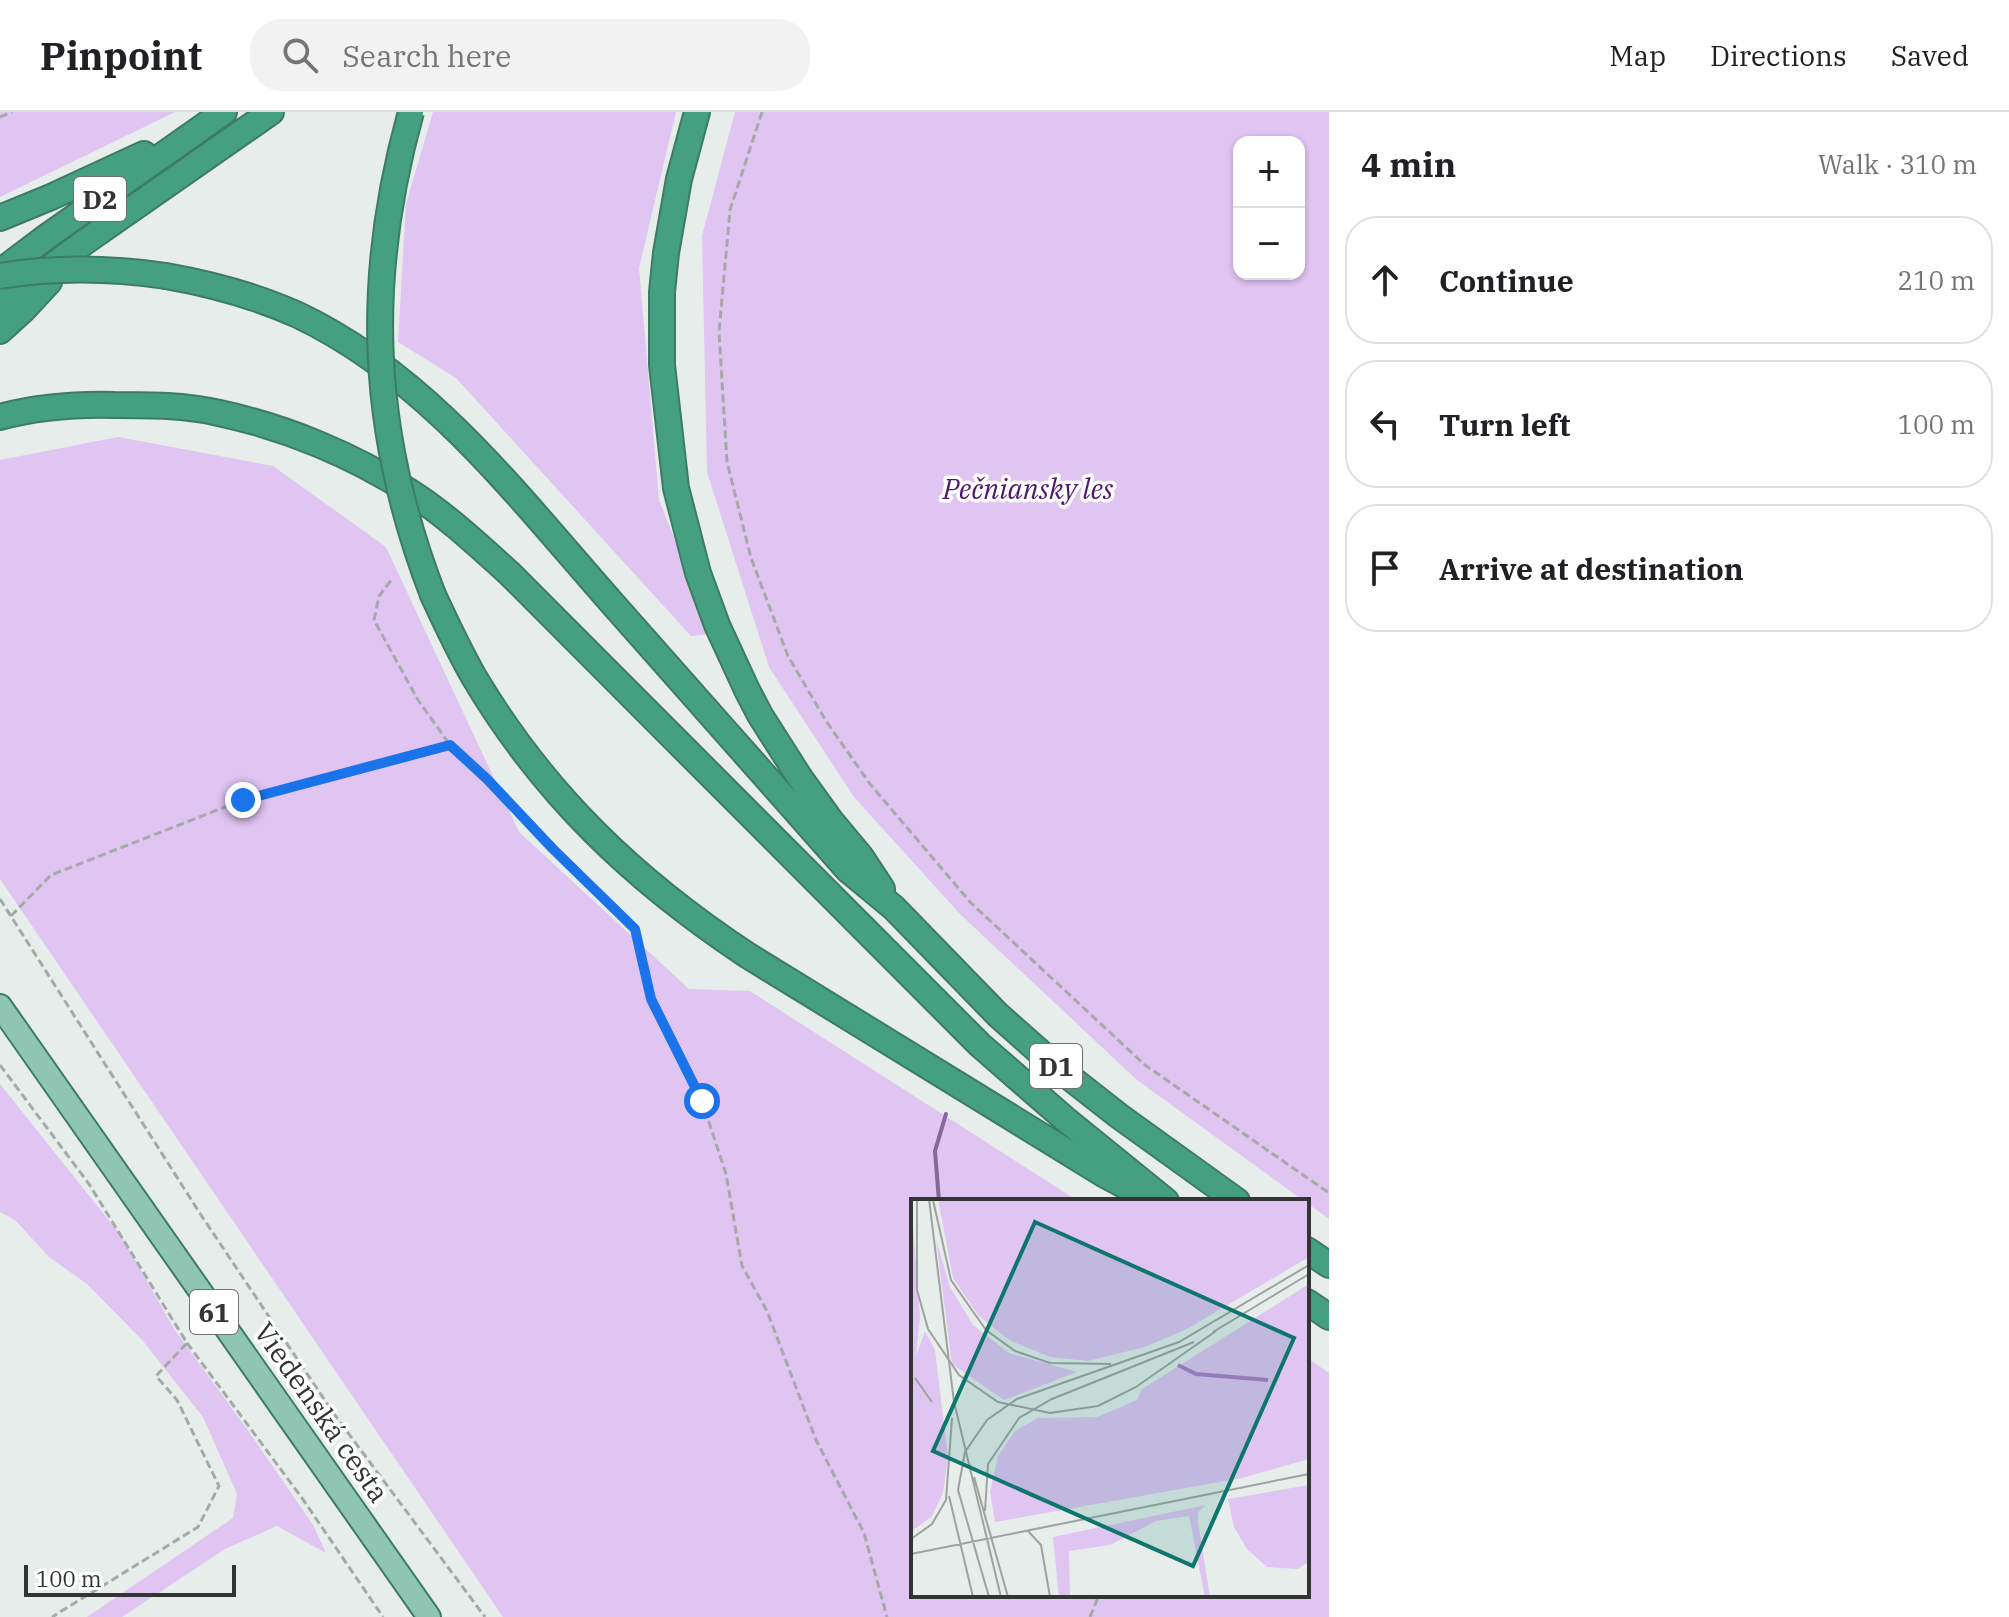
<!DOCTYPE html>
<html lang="en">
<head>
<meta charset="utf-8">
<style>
  :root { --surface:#fff; --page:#f2f2f2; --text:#202124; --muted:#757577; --line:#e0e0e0 }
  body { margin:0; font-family:"IBM Plex Serif",serif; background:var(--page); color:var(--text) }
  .controls { position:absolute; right:24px; top:24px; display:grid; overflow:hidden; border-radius:16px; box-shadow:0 2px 6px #0004 }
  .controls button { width:72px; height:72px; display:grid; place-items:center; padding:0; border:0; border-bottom:2px solid var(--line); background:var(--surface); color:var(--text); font:40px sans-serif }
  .scale { position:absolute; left:24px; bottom:20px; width:212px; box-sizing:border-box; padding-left:8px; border:4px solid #323534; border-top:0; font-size:22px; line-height:28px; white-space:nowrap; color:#323534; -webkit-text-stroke:6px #fff; paint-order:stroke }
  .stop { position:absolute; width:24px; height:24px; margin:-18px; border:6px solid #1a73e8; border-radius:50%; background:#fff }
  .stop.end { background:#1a73e8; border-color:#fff; box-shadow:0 2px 8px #0008 }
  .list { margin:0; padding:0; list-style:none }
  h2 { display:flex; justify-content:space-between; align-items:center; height:104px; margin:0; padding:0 32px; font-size:34px }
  h2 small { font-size:26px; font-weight:400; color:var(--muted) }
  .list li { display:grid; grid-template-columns:52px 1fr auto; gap:24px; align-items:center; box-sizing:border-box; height:128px; margin:0 16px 16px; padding:0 16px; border:2px solid var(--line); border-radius:32px }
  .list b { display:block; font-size:30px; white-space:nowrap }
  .list em { font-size:26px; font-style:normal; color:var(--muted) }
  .icon { flex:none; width:44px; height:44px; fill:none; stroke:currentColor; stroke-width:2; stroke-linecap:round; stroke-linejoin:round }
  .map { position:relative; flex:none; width:1329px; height:1505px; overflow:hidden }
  header { display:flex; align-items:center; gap:48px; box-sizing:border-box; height:112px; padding:0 40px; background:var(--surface); border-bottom:2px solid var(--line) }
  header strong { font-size:38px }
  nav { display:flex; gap:44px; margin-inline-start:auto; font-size:28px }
  .search { width:560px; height:72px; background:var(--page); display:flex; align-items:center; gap:20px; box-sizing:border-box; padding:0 28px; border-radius:32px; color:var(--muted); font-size:30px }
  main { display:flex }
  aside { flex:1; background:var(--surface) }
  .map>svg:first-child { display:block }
  .green { fill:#e0c4f2; fill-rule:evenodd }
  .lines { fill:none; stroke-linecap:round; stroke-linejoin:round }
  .stream { stroke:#87689a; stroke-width:4 }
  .major-casing { stroke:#3e7b66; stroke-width:26 }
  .highway-casing { stroke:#3e7b66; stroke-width:28 }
  .path { stroke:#a4aaa7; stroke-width:3; stroke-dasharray:8 4; stroke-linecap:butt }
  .major { stroke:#8fc6b3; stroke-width:22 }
  .highway { stroke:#44a081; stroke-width:24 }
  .highway-bridge-casing { stroke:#3e7b66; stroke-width:28; stroke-linecap:butt }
  .highway-bridge { stroke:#44a081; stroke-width:24 }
  .route { stroke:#1a73e8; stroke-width:10 }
  .labels { text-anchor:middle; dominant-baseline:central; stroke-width:7; stroke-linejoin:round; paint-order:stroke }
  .shield { fill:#fff; stroke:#707271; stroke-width:2 }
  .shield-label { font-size:26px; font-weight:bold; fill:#323534 }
  .park-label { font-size:28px; font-style:italic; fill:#51156d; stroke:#fff }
  .street-label { font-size:28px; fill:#323534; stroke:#fff }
  .inset-river { fill:none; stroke:#ab7ec6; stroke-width:4 }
  .inset-road { fill:none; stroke:#9ea3a1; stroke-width:2 }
  .view { fill:#0f766e; fill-opacity:0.15; stroke:#0f766e; stroke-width:4 }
  .inset-edge { fill:none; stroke:#323534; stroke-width:4 }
</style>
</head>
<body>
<header>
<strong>Pinpoint</strong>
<div class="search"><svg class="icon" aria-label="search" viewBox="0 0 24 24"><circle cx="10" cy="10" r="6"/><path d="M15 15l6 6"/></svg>Search here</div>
<nav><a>Map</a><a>Directions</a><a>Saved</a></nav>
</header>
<main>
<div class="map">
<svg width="1329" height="1505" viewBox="0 0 1329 1505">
  <rect width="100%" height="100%" fill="#e6edea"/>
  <path class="green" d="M 0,0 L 175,0 L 0,85 Z
    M 433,0 L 676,0 L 639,156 L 659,388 L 712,522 L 691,524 L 456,266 L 398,230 L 406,92 Z
    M 735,0 L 1329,0 L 1329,1107 L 1307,1091 L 1307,1089 L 1304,1089 L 1137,968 L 960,802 L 854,685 L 769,555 L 707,360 L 702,124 ZM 1239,30 L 1299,30 L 1299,162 L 1239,162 Z
    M 118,325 L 273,354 L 386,435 L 519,720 L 689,877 L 750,879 L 1078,1089 L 913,1089 L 913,1483 L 1307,1483 L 1307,1246 L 1329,1261 L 1329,1505 L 503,1505 L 0,767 L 0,348 Z
    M 0,972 L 122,1125 L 174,1217 L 247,1317 L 313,1413 L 326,1441 L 277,1414 L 225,1437 L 122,1505 L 87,1505 L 233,1406 L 237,1382 L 203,1305 L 143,1229 L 87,1172 L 49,1145 L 15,1108 L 0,1100 Z"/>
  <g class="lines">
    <path class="stream" d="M 939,1089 L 935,1039 L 946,1002"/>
    <g class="major-casing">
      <path id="major" d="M 0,894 L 429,1505"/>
    </g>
    <g class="highway-casing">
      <path id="highway" d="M 697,0 L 679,67 L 666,141 L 662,180 L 662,253 L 676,376 L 698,461 L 717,513 L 747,578 L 760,603 L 800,666 L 831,709 L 861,745 L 882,777
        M 0,106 L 51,85 L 144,42
        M 0,160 L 45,126 L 224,0
        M 166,164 C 211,172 256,184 298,203 C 429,265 519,386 612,491 C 691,580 769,669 848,758 L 894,796 L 998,903 L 1059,957 L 1119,1004 L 1237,1089
        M 0,193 L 86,129 L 271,0
        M 0,219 L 23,198 L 49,170
        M 0,305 C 37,295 77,292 115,293 C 150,293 185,293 219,301 C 285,315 353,343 410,380 C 446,403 478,433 509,461 L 980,933 L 1065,1007 L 1166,1089
        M 433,483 C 446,511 459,539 474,565 C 544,683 634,768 747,843 L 1105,1063 L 1144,1084
        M 1307,1138 L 1329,1153
        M 1307,1190 L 1329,1205"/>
    </g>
    <path class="path" d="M 762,0 L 730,98 L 719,220 L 727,350 L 751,446 L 788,544 L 826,609 L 870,672 L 971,791 L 1145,953 L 1329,1081
      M 0,5 L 12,0
      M 450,633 L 487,667 L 553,737 L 635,817 L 651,887 L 702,989 L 726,1062 L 742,1154 L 767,1199 L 816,1328 L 864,1421 L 887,1505
      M 0,787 L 201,1103 L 334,1302 L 485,1505
      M 11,804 L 51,763 L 243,688 L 450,633 L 418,588 L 374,508 L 379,484 L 392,467
      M 0,953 L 89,1072 L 187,1231 L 156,1264 L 177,1288 L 219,1374 L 198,1415 L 52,1505
      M 187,1231 L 302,1386 L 383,1505
      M 1090,1505 L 1099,1483"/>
    <use href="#major" class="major"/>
    <use href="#highway" class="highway"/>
    <g class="highway-bridge-casing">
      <path id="highway-bridge" d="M 411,0 C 364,168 370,320 433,483
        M 0,164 C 55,155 111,156 166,164"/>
    </g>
    <use href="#highway-bridge" class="highway-bridge"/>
  </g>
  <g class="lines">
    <path class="route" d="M 243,688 L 450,633 L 487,667 L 553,737 L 635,817 L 651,887 L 702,989"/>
  </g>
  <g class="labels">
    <g class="shield">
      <rect x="74" y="65" width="52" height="44" rx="6"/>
      <rect x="1030" y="932" width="52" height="44" rx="6"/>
      <rect x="190" y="1178" width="48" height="44" rx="6"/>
    </g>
    <g class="shield-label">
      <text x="100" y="87">D2</text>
      <text x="1056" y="954">D1</text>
      <text x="214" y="1200">61</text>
    </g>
    <g class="park-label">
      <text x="1028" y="376">Pečniansky les</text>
    </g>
    <g class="street-label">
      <text transform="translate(322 1300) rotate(55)">Viedenská cesta</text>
    </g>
  </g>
  <g transform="translate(911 1087)">
    <rect width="398" height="398" fill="#e6edea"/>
    <path d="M 0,0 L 9,118 L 5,157 L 14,132 L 24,151 L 37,259 L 32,294 L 21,317 L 0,333 ZM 27,0 L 398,0 L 398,58 L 276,130 L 234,148 L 177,162 L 139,158 L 98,141 L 68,117 L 42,79 ZM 25,40 L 39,88 L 62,126 L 98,154 L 166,173 L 93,201 L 41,165 ZM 398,85 L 398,260 L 331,279 L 84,323 L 79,293 L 87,257 L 104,232 L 127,219 L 186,218 L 226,201 L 231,190 ZM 398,286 L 398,362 L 387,370 L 356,368 L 336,350 L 323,328 L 317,300 ZM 295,306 L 287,313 L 287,323 L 299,398 L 294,398 L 278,317 L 245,322 L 199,346 L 158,352 L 159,398 L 148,398 L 142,338 Z" fill="#e0c4f2"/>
    <path class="inset-river" d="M 267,166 L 285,175 L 357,181"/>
    <path class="inset-road" d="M 6,0 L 6,91 L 17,130 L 48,176 L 87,203 L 139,214 L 187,207 L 225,188 L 305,132M 18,0 L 43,203 L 90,398M 22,1 L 40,81 L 75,131 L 104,152 L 139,164 L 200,165M 302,133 L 398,75M 4,179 L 21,203M 63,278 L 97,398M 38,297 L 62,398M 74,312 L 77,265 L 108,219 L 141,200 L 283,143M 117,332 L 130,346 L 139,398M 0,340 L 21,325 L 35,301 L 41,219M 0,355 L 398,275M 78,398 L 47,291 L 54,253 L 76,221 L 106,200 L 268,143 L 398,66"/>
    <path class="view" d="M 124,23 L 383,139 L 282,367 L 22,252 Z"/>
    <rect width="398" height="398" class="inset-edge"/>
  </g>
</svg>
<div class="controls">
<button>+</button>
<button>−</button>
</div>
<div class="scale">100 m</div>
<div class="stop" style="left:702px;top:989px"></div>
<div class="stop end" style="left:243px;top:688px"></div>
</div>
<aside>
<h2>4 min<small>Walk · 310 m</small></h2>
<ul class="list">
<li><svg class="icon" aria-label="ahead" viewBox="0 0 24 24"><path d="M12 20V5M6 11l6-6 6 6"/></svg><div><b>Continue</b></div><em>210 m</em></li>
<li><svg class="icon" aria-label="left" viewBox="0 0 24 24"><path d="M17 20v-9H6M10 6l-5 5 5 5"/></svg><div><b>Turn left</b></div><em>100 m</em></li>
<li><svg class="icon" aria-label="arrive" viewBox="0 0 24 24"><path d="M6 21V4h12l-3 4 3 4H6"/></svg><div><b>Arrive at destination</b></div></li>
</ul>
</aside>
</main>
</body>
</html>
